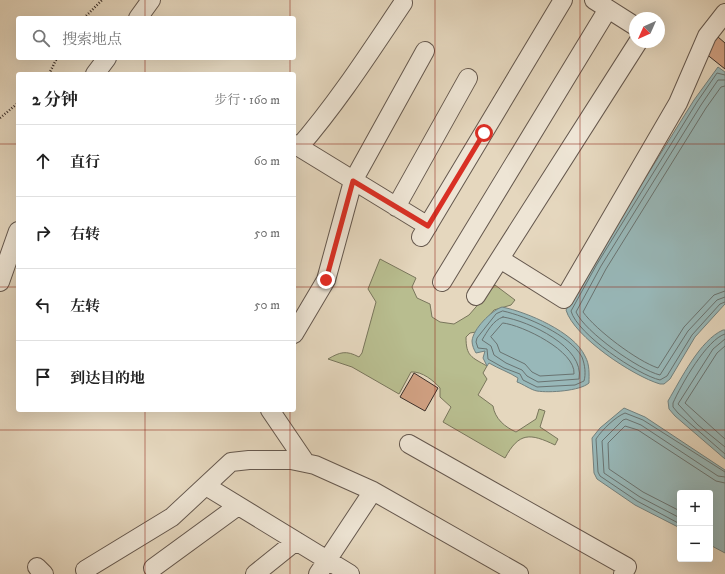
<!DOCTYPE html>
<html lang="zh">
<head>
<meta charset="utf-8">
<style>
  :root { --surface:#fff; --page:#f6f6f6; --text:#222; --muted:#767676; --line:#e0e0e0 }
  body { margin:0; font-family:"IM FELL DW Pica","Noto Serif SC",serif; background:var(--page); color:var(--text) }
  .controls { position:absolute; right:12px; bottom:12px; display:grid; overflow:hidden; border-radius:4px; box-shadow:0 4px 16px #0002 }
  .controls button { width:36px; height:36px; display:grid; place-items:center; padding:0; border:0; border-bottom:1px solid var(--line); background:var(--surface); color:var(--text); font:20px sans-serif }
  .compass { position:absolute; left:629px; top:12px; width:36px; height:36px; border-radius:50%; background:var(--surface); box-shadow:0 4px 16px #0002; rotate:225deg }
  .stop { position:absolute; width:12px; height:12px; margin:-9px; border:3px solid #d93025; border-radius:50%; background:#fff }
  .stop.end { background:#d93025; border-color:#fff; box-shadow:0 1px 4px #0008 }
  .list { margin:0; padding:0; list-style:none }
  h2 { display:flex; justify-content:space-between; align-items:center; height:52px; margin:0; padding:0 16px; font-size:17px }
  h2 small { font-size:13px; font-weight:400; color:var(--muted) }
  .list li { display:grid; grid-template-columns:26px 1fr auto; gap:12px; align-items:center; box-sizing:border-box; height:72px; padding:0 16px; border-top:1px solid var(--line) }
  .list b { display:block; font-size:15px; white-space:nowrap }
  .list em { font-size:13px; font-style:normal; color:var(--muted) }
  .icon { flex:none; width:22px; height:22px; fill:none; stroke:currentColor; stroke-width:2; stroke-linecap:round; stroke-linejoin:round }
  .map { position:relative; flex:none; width:725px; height:574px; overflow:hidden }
  .search { position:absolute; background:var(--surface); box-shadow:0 4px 16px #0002; left:16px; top:16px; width:280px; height:44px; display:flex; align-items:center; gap:10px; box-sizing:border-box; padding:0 14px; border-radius:4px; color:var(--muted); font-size:15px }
  .panel { position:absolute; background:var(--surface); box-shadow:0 4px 16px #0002; left:16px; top:72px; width:280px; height:340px; border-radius:4px }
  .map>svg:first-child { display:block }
  .green { fill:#b8bd8f; stroke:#79765c }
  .water { fill:#98b8b9; stroke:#72817f }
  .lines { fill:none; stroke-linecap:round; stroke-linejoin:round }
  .shore { stroke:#697371; stroke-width:1 }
  .building { fill:#d1a183; stroke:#3a2e29 }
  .minor-casing { stroke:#65584e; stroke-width:20 }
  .path { stroke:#3a2e29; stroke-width:2.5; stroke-dasharray:1 2; stroke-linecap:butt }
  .minor { stroke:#eee5d5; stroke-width:18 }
  .route { stroke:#d93025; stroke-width:5 }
  .grid { fill:none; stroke:#8f2418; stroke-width:1; stroke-opacity:0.55 }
</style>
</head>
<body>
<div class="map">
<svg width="725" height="574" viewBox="0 0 725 574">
  <rect width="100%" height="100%" fill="#e5d7be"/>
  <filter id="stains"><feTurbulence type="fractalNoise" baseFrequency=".005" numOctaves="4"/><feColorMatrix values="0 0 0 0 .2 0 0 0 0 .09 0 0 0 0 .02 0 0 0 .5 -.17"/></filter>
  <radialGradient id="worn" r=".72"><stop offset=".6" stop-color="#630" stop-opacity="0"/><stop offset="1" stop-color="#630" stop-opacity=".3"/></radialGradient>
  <path class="green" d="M 380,259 L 416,278 L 412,287 L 417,298 L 430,304 L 432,317 L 440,322 L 454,324 L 469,315 L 495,285 L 515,300 L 511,305 L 494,310 L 476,332 L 470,333 L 466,337 C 466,356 471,357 487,366 L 483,373 L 487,379 L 478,395 L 493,406 C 495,419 505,427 516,432 L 536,419 L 539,409 L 545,411 L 540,427 L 558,439 L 555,445 C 530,433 519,432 505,458 L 443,422 L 451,407 L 440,397 L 440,388 C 434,381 422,371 411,372 L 399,394 L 352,367 L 328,359 C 340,352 346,350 359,357 L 362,353 L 376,302 L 368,289 Z"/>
  <path class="water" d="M 718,67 L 725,72 L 725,304 L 695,337 L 670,379 L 664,384 L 660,384 C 633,376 574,337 566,310 L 593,262 L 694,100 Z
    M 502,307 C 527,312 574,332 585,356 C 590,365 589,374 589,383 C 580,391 549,393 537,391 C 531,390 523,384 517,382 L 518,378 C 509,372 499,369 489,363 L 487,366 L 483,358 L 485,351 L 476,353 C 474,350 472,345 472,341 C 473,329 491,311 502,307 Z
    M 723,330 L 725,330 L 725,459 L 675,416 L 669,409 L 668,401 C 681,379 700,340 723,330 Z
    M 624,408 L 645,417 L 725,470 L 725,553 L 710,545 L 710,493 L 680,493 L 680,528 L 635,505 L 597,479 L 594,473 L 592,438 L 600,428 Z"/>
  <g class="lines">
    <path class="shore" d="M 725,75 L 717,73 L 697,102 L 597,264 L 571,311 C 577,334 638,375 660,380 L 667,376 L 692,335 L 720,304 L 725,302
      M 725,80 L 718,80 L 701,105 L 601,266 L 576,312 C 585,332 639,370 660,375 L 688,331 L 717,300 L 725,297
      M 725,86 L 721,87 L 706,108 L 606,269 L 583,312 C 596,330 637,361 658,368 L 684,327 L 714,295 L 725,291
      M 503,311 C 526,316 570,335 582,357 C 585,365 586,374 584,381 L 575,385 L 537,387 L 523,380 L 520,374 L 504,368 L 488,359 L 487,349 L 478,348 L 476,342 L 477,338 L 496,314 Z
      M 503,317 C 529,321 585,347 579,379 L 538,382 L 527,376 L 522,370 L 506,363 L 494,355 L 491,346 L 482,340 C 487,332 493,320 503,317 Z
      M 503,323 C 522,325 576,351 574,374 L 540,376 L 532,372 L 525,364 L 500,352 L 497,344 L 491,337 Z
      M 725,334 C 707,339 681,385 673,403 L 673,407 L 678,413 L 725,454
      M 725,339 L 713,349 L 678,404 L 698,425 L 725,447
      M 725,346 L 717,353 L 685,403 L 725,439
      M 680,511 L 643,492 L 609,469 L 608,443 L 625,426 L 638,430 L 716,481 L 725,483
      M 680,518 L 640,497 L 604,473 L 602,441 L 623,420 L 626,419 L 641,425 L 718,476 L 725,477
      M 680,524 L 637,501 L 600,476 L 598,472 L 596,439 C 602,430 615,417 625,413 L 643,420 L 725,472"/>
  </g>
  <path class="building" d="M 718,37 L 725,43 L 725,69 L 705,53 Z
    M 414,373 L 438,388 L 425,411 L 400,397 Z"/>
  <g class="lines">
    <g class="minor-casing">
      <path id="minor" d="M 594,0 L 635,26
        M 138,18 L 151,0
        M 95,74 L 107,58
        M 294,144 L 428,226
        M 299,147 C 338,102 370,52 403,3
        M 396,207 L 468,78
        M 421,237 L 563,0
        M 500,259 L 564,299 L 678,103 L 707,36 L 725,13
        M 0,282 L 18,231
        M 442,282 L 608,9
        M 476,296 L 638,42
        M 294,334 L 326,280 L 353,181 L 425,51
        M 270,410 L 306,463
        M 409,444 L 627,567 L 623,574
        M 206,486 L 350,574
        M 37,567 L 44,574
        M 153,568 L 238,506
        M 85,570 L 172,517 L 231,462 L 249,460 L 291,460 L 315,465 L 373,491 L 519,574
        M 255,574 L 296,541
        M 318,574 L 373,491"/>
    </g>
    <path class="path" d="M 84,18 L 102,0
      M 49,74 L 57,58
      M 0,118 L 18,103"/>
    <use href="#minor" class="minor"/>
  </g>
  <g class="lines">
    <path class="route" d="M 326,280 L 353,181 L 428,226 L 484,133"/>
  </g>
  <path class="grid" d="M 145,0 L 145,18M 290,0 L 290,18M 435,0 L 435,574M 580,0 L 580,574M 145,58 L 145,74M 290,58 L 290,74M 0,144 L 18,144M 294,144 L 725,144M 0,287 L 18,287M 294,287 L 725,287M 145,410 L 145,574M 290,410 L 290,574M 0,430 L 725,430"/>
  <rect width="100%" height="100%" filter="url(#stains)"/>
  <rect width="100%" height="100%" fill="url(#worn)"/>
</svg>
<div class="controls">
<button>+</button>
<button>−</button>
</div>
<svg class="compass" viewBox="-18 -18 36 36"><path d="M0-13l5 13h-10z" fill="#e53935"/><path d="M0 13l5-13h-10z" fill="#767676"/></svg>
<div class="stop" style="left:484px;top:133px"></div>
<div class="stop end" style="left:326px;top:280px"></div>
<div class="search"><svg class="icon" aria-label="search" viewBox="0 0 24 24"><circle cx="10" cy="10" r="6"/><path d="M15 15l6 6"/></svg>搜索地点</div>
<section class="panel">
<h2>2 分钟<small>步行 · 160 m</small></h2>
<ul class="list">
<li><svg class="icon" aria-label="ahead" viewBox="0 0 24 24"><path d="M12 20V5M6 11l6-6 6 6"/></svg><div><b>直行</b></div><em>60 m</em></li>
<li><svg class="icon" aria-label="right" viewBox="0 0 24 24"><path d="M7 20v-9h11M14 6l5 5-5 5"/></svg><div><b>右转</b></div><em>50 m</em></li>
<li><svg class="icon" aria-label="left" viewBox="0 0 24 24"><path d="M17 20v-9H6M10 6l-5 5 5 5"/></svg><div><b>左转</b></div><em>50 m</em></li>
<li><svg class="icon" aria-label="arrive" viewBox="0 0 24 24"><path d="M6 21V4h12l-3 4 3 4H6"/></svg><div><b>到达目的地</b></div></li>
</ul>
</section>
</div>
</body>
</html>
